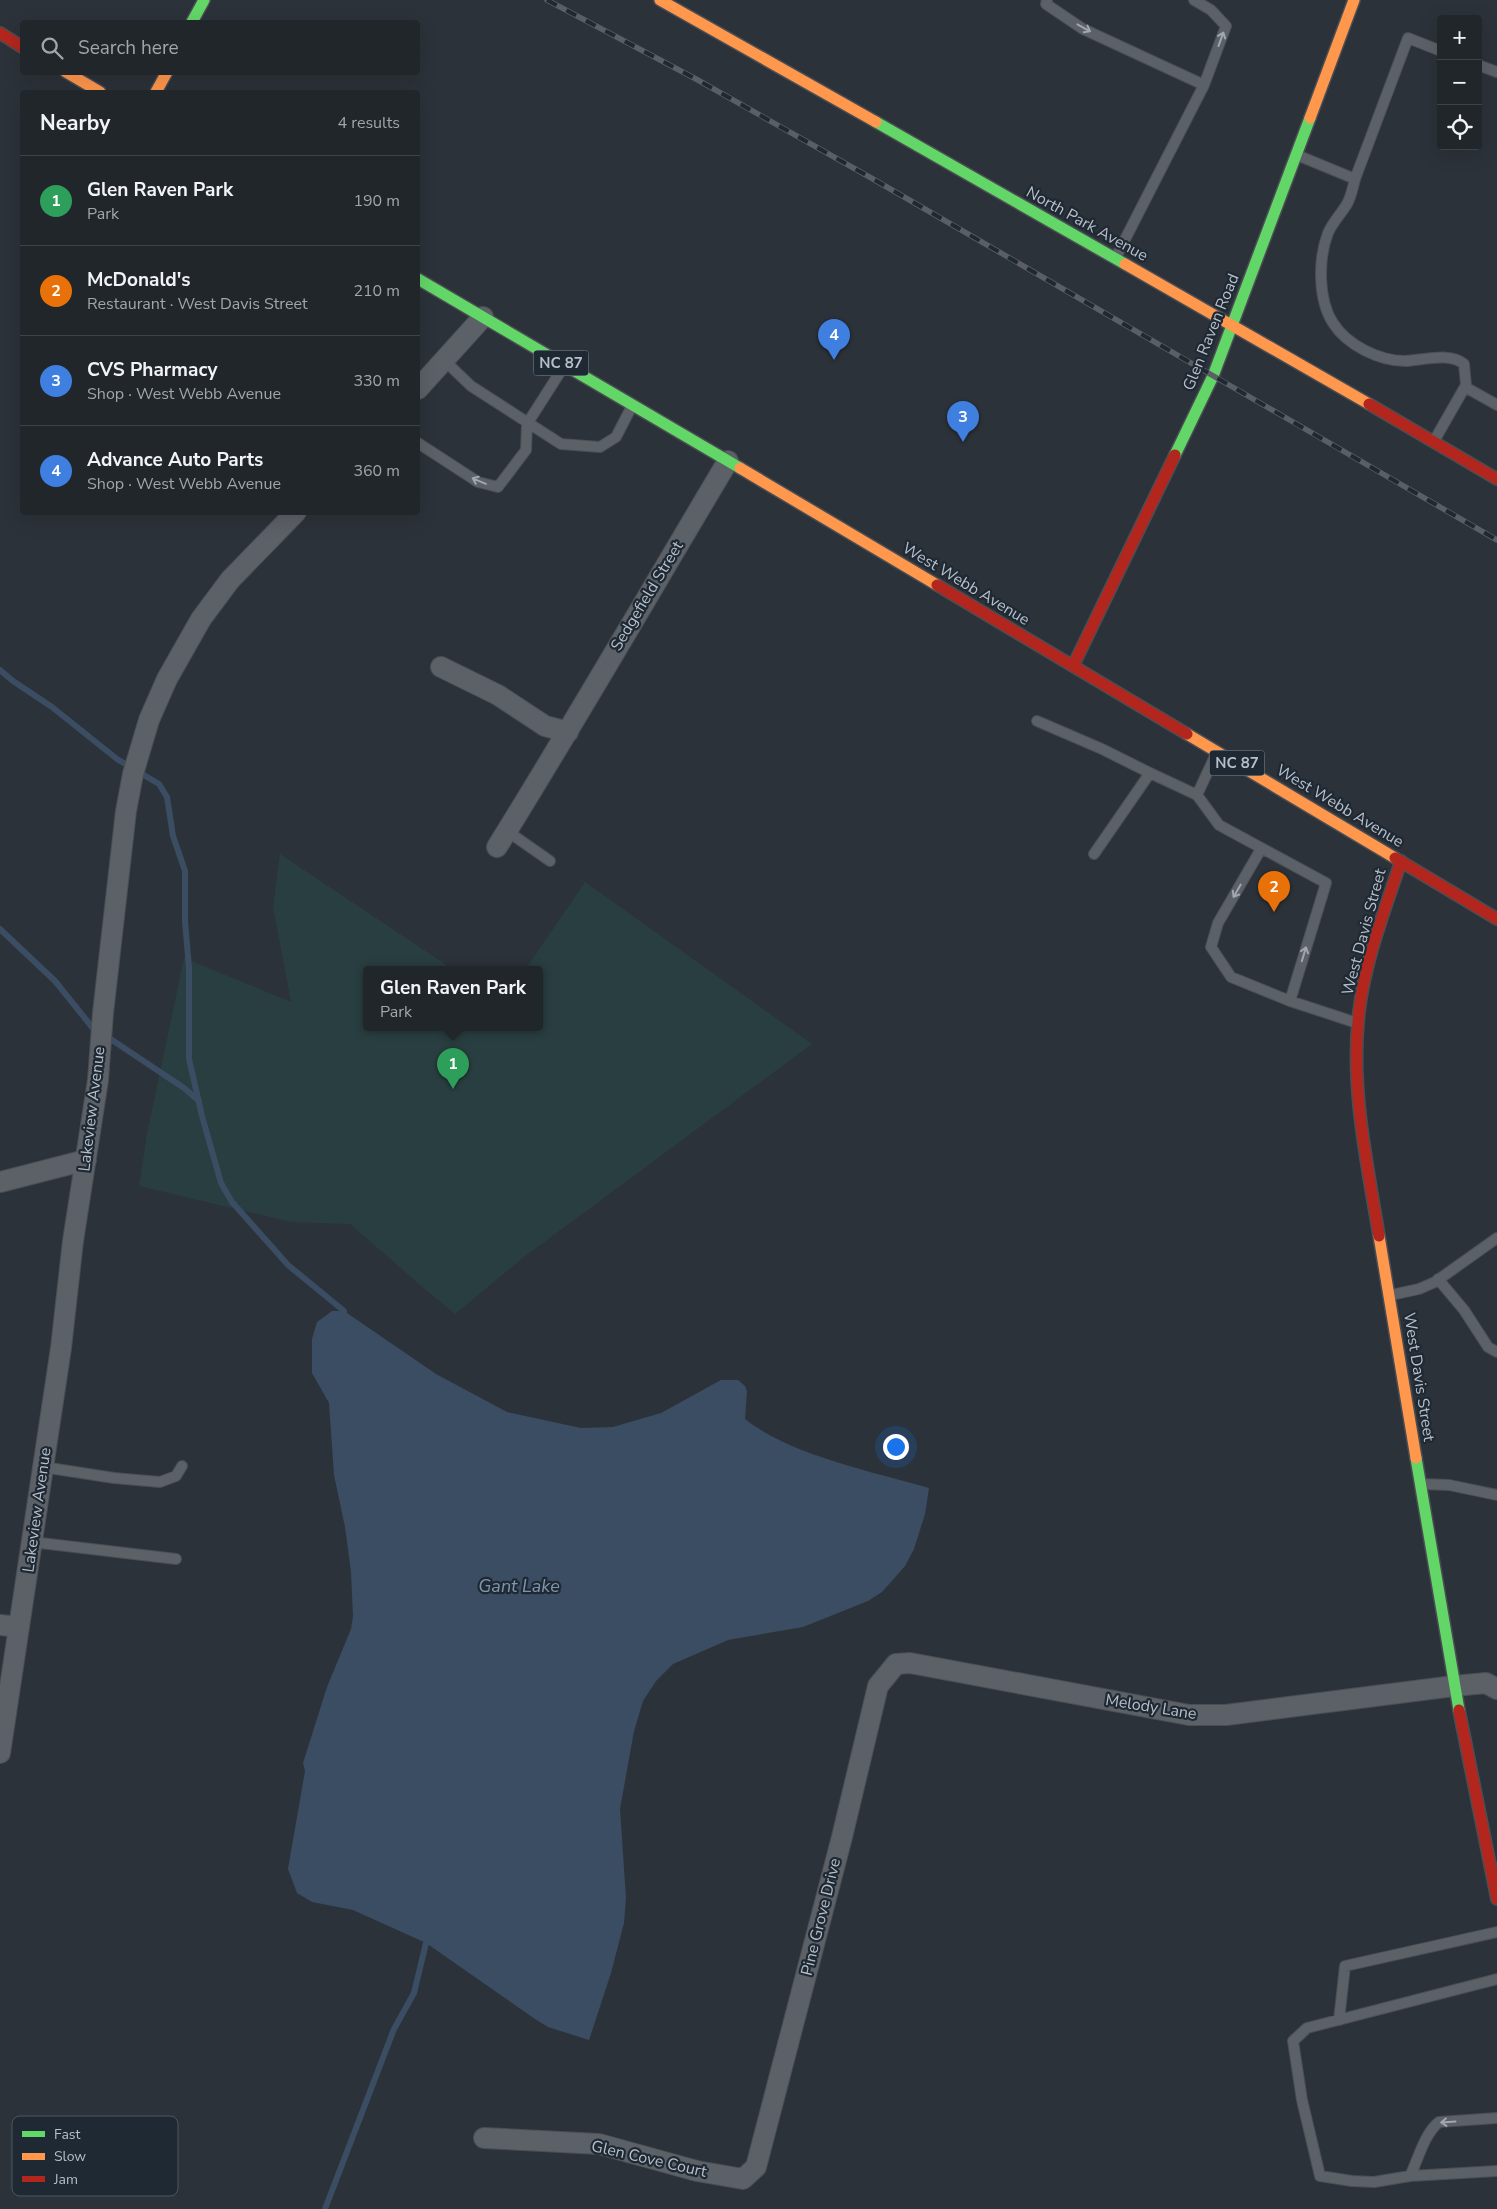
<!DOCTYPE html>
<html lang="en">
<head>
<meta charset="utf-8">
<style>
  :root { --surface:#21262b; --page:#292e33; --text:#f1f3f6; --muted:#a2a5a9; --line:#3e4347; --accent:#b45309 }
  body { margin:0; font-family:"Nunito Sans",sans-serif; background:var(--page); color:var(--text) }
  .controls { position:absolute; right:15px; top:15px; display:grid; overflow:hidden; border-radius:5px; box-shadow:0 5px 20px #0002 }
  .controls button { width:45px; height:45px; display:grid; place-items:center; padding:0; border:0; border-bottom:1px solid var(--line); background:var(--surface); color:var(--text); font:25px sans-serif }
  .you { position:absolute; left:895px; top:1446px; width:18px; height:18px; margin:-12px; border:4px solid #fff; border-radius:50%; background:#1a73e8; box-shadow:0 0 0 8px #1a73e833 }
  .badge { display:grid; place-items:center; width:32px; height:32px; border-radius:50%; background:var(--accent); color:#fff; font-size:16px; font-weight:700 }
  .pin { position:absolute; translate:-50% -41px; filter:drop-shadow(0 1px 2px #0008) }
  .pin::after { content:''; position:absolute; top:26px; width:18px; height:15px; background:inherit; clip-path:polygon(0 0,100% 0,50% 100%) }
  .popup { position:absolute; left:363px; top:966px; width:180px; height:65px; box-sizing:border-box; display:grid; place-content:center; border-radius:5px; background:var(--surface); filter:drop-shadow(0 1px 4px #0005); font-size:16px; white-space:nowrap; color:var(--muted) }
  .popup b { font-size:19px; color:var(--text) }
  .popup::after { content:''; position:absolute; left:50%; top:100%; margin-left:-10px; border:10px solid transparent; border-top-color:var(--surface) }
  .list { margin:0; padding:0; list-style:none }
  h2 { display:flex; justify-content:space-between; align-items:center; height:65px; margin:0; padding:0 20px; font-size:21px }
  h2 small { font-size:16px; font-weight:400; color:var(--muted) }
  .list li { display:grid; grid-template-columns:32px 1fr auto; gap:15px; align-items:center; box-sizing:border-box; height:90px; padding:0 20px; border-top:1px solid var(--line) }
  .list b { display:block; font-size:19px; white-space:nowrap }
  .list p { margin:0; font-size:16px; white-space:nowrap; color:var(--muted) }
  .list em { font-size:16px; font-style:normal; color:var(--muted) }
  .icon { flex:none; width:28px; height:28px; fill:none; stroke:currentColor; stroke-width:2; stroke-linecap:round; stroke-linejoin:round }
  .map { position:relative; flex:none; width:1497px; height:2209px; overflow:hidden }
  .search { position:absolute; background:var(--surface); box-shadow:0 5px 20px #0002; left:20px; top:20px; width:400px; height:55px; display:flex; align-items:center; gap:12px; box-sizing:border-box; padding:0 18px; border-radius:5px; color:var(--muted); font-size:19px }
  .panel { position:absolute; background:var(--surface); box-shadow:0 5px 20px #0002; left:20px; top:90px; width:400px; height:425px; border-radius:5px }
  .map>svg:first-child { display:block }
  .green { fill:#293e40 }
  .water { fill:#3b4d63 }
  .lines { fill:none; stroke-linecap:round; stroke-linejoin:round }
  .stream { stroke:#3b4d63; stroke-width:6 }
  .lane-casing { stroke:#4a4e54; stroke-width:12 }
  .street-casing { stroke:#4a4e54; stroke-width:22 }
  .fast-casing { stroke:#4a4e54; stroke-width:14 }
  .slow-casing { stroke:#4a4e54; stroke-width:14 }
  .jam-casing { stroke:#4a4e54; stroke-width:14 }
  .lane { stroke:#5c6067; stroke-width:10 }
  .street { stroke:#5c6067; stroke-width:20 }
  .fast { stroke:#63d668; stroke-width:11 }
  .slow { stroke:#ff974d; stroke-width:11 }
  .jam { stroke:#b3261e; stroke-width:11 }
  .rail-casing { stroke:#5a5f65; stroke-width:5.5 }
  .rail { stroke:#1f2934; stroke-width:4; stroke-dasharray:11; stroke-linecap:butt }
  .oneway { stroke:#a0a7b1 }
  .labels { text-anchor:middle; dominant-baseline:central; stroke-width:4.5; stroke-linejoin:round; paint-order:stroke }
  .shield { fill:#1f2934; stroke:#89929d; stroke-width:1 }
  .shield-label { font-size:15px; font-weight:bold; fill:#b7bfca }
  .street-label { font-size:16px; fill:#b7bfca; stroke:#1f2934 }
  .water-label { font-size:18px; font-style:italic; fill:#8096b0; stroke:#1f2934 }
  .key { fill:#1f2934; stroke:#4d5661; stroke-width:1 }
  .key-label { font-size:14px; fill:#b7bfca }
</style>
</head>
<body>
<div class="map">
<svg width="1497" height="2209" viewBox="0 0 1497 2209">
  <rect width="100%" height="100%" fill="#2c3239"/>
  <path class="green" d="M 280,854 L 454,970 L 367,970 L 367,1028 L 539,1028 L 539,970 L 525,970 L 585,882 L 812,1044 L 524,1257 L 455,1314 L 420,1285 L 350,1224 L 291,1222 L 139,1186 L 147,1134 L 184,958 L 291,1002 L 273,907 Z"/>
  <path class="water" d="M 332,1311 L 344,1311 L 436,1374 L 507,1412 L 581,1428 L 613,1427 L 661,1413 L 721,1380 L 738,1380 L 745,1386 L 747,1391 L 745,1419 C 792,1456 872,1471 929,1488 L 925,1514 L 914,1549 L 905,1566 L 882,1592 L 868,1601 L 803,1627 L 728,1640 L 673,1664 L 656,1681 L 643,1701 L 634,1731 L 620,1809 L 626,1898 L 624,1923 L 611,1973 L 589,2040 L 548,2027 L 535,2019 L 426,1943 L 353,1910 L 312,1902 L 297,1893 L 288,1869 L 305,1771 L 303,1763 L 327,1687 L 351,1629 L 353,1616 L 351,1572 L 345,1527 L 334,1475 L 329,1403 L 312,1373 L 312,1339 L 317,1322 Z"/>
  <g class="lines">
    <path class="stream" d="M 0,670 L 13,681 L 52,707 L 117,759 L 159,784 L 167,797 L 173,836 L 185,871 L 185,921 L 189,968 L 189,1059 L 202,1116 L 221,1183 L 232,1202 L 288,1265 L 344,1311 L 344,1318
      M 0,929 L 55,981 L 92,1027 L 97,1030
      M 106,1036 L 184,1088 L 199,1101
      M 325,2209 L 394,2029 L 414,1993 L 426,1943 L 430,1936"/>
    <g class="lane-casing">
      <path id="lane" d="M 1047,0 L 1046,4 L 1083,29 L 1204,85
        M 1478,65 L 1497,72
        M 1297,155 L 1355,179 L 1408,38 L 1441,51
        M 1355,179 C 1353,187 1351,197 1347,204 C 1341,214 1332,223 1328,233 C 1318,259 1318,300 1333,323 C 1347,345 1379,361 1405,361 C 1423,360 1450,352 1464,364 L 1466,385 L 1434,441
        M 1116,257 L 1204,85 L 1226,26 L 1211,10 L 1194,0
        M 445,361 L 471,386 L 561,444 L 600,447 L 616,437 L 632,406
        M 1465,387 L 1497,405
        M 418,443 L 478,482 L 498,487 L 526,450 L 527,424 L 564,366
        M 1037,721 L 1102,749 L 1150,773 L 1094,854
        M 1216,754 L 1197,795 L 1219,825 L 1326,883 L 1290,1001
        M 1150,773 L 1197,795
        M 507,831 L 550,861
        M 1261,849 L 1218,923 L 1211,947 L 1231,977 L 1290,1001 L 1357,1023
        M 1438,1279 L 1464,1310 L 1488,1347 L 1497,1352
        M 1391,1295 L 1419,1289 L 1435,1282 L 1497,1238
        M 43,1467 L 114,1478 L 160,1482 L 176,1476 L 182,1466
        M 1421,1484 L 1449,1485 L 1497,1495
        M 32,1542 L 176,1559
        M 1497,1979 L 1307,2028 L 1293,2041 L 1302,2100 L 1320,2176 L 1352,2181 L 1374,2182 L 1410,2176 L 1497,2171
        M 1339,2020 L 1345,1966 L 1497,1932
        M 1410,2176 C 1418,2160 1424,2134 1439,2122 L 1497,2118"/>
    </g>
    <g class="street-casing">
      <path id="street" d="M 418,389 L 483,317
        M 441,667 L 498,695 L 545,726 L 568,732
        M 497,847 C 576,720 651,590 728,461
        M 0,1182 L 86,1160
        M 0,1625 L 19,1627
        M 0,1753 L 61,1348 L 73,1241 L 98,1080 L 103,1013 L 126,811 L 133,774 L 149,720 L 167,679 L 201,619 L 230,580 L 296,512
        M 484,2138 L 599,2144 L 697,2171 L 743,2179 L 756,2167 L 842,1837 L 878,1686 L 896,1664 L 910,1663 L 1189,1715 L 1226,1715 L 1454,1686 L 1486,1683 L 1497,1689"/>
    </g>
    <g class="fast-casing">
      <path id="fast" d="M 192,22 L 204,0
        M 876,122 L 1125,264
        M 418,279 L 740,468
        M 1175,455 L 1213,376 L 1310,118
        M 1416,1458 L 1459,1710"/>
    </g>
    <g class="slow-casing">
      <path id="slow" d="M 660,0 L 876,122
        M 66,72 L 100,92
        M 156,92 L 167,72
        M 1310,118 L 1354,0
        M 1125,264 L 1369,404
        M 740,468 L 937,585
        M 1187,734 L 1395,858
        M 1379,1236 L 1416,1458"/>
    </g>
    <g class="jam-casing">
      <path id="jam" d="M 0,33 L 22,47
        M 1369,404 L 1497,479
        M 937,585 L 1187,734
        M 1073,666 L 1175,455
        M 1395,858 L 1497,919
        M 1379,1236 C 1367,1162 1350,1087 1359,1012 C 1365,960 1385,910 1401,861
        M 1459,1710 L 1497,1899"/>
    </g>
    <use href="#lane" class="lane"/>
    <use href="#street" class="street"/>
    <use href="#fast" class="fast"/>
    <use href="#slow" class="slow"/>
    <use href="#jam" class="jam"/>
    <g class="rail-casing">
      <path id="rail" d="M 547,0 L 696,79 L 873,179 L 1497,540"/>
    </g>
    <use href="#rail" class="rail"/>
  </g>
  <defs><path id="oneway-shaft" d="M-6 0H5M1.5-3L5.5 0L1.5 3" fill="none" stroke-width="1.6" stroke-linecap="round" stroke-linejoin="round" transform="scale(1.25)"/></defs>
  <g class="oneway">
    <use href="#oneway-shaft" transform="translate(1084 28) rotate(29)"/>
    <use href="#oneway-shaft" transform="translate(1221 39) rotate(-70)"/>
    <use href="#oneway-shaft" transform="translate(479 481) rotate(-157)"/>
    <use href="#oneway-shaft" transform="translate(1237 891) rotate(120)"/>
    <use href="#oneway-shaft" transform="translate(1304 954) rotate(-73)"/>
    <use href="#oneway-shaft" transform="translate(1448 2122) rotate(176)"/>
  </g>
  <g class="labels">
    <g class="shield">
      <rect x="533.5" y="350.5" width="55" height="25" rx="4"/>
      <rect x="1209.5" y="750.5" width="55" height="25" rx="4"/>
    </g>
    <g class="shield-label">
      <text x="561" y="363">NC 87</text>
      <text x="1237" y="763">NC 87</text>
    </g>
    <g class="street-label">
      <text transform="translate(1087 224) rotate(29)">North Park Avenue</text>
      <text transform="translate(1211 332) rotate(-68)">Glen Raven Road</text>
      <text transform="translate(966 584) rotate(31)">West Webb Avenue</text>
      <text transform="translate(647 596) rotate(-59)">Sedgefield Street</text>
      <text transform="translate(1340 806) rotate(31)">West Webb Avenue</text>
      <text transform="translate(1364 932) rotate(-75)">West Davis Street</text>
      <text transform="translate(92 1109) rotate(-83)">Lakeview Avenue</text>
      <text transform="translate(1419 1377) rotate(81)">West Davis Street</text>
      <text transform="translate(37 1510) rotate(-82)">Lakeview Avenue</text>
      <text transform="translate(1151 1707) rotate(9)">Melody Lane</text>
      <text transform="translate(821 1917) rotate(-76)">Pine Grove Drive</text>
      <text transform="translate(649 2159) rotate(13)">Glen Cove Court</text>
    </g>
    <g class="water-label">
      <text x="519" y="1586">Gant Lake</text>
    </g>
  </g>
  <rect x="12" y="2116" width="166" height="80" rx="8" class="key"/>
  <rect x="22" y="2131" width="23" height="6" fill="#63d668"/>
  <rect x="22" y="2153" width="23" height="7" fill="#ff974d"/>
  <rect x="22" y="2176" width="23" height="6" fill="#b3261e"/>
  <g class="key-label">
    <text x="54" y="2139">Fast</text>
    <text x="54" y="2161">Slow</text>
    <text x="54" y="2184">Jam</text>
  </g>
</svg>
<div class="controls">
<button>+</button>
<button>−</button>
<button><svg class="icon" aria-label="locate" viewBox="0 0 24 24"><circle cx="12" cy="12" r="6"/><path d="M12 2v4M12 18v4M2 12h4M18 12h4"/></svg></button>
</div>
<div class="you"></div>
<div class="pin badge" style="left:453px;top:1089px;background:#2e9e5b">1</div>
<div class="popup"><b>Glen Raven Park</b>Park</div>
<div class="pin badge" style="left:1274px;top:912px;background:#e8710a">2</div>
<div class="pin badge" style="left:963px;top:442px;background:#3f7fe0">3</div>
<div class="pin badge" style="left:834px;top:360px;background:#3f7fe0">4</div>
<div class="search"><svg class="icon" aria-label="search" viewBox="0 0 24 24"><circle cx="10" cy="10" r="6"/><path d="M15 15l6 6"/></svg>Search here</div>
<section class="panel">
<h2>Nearby<small>4 results</small></h2>
<ul class="list">
<li><span class="badge" style="background:#2e9e5b">1</span><div><b>Glen Raven Park</b><p>Park</p></div><em>190 m</em></li>
<li><span class="badge" style="background:#e8710a">2</span><div><b>McDonald's</b><p>Restaurant · West Davis Street</p></div><em>210 m</em></li>
<li><span class="badge" style="background:#3f7fe0">3</span><div><b>CVS Pharmacy</b><p>Shop · West Webb Avenue</p></div><em>330 m</em></li>
<li><span class="badge" style="background:#3f7fe0">4</span><div><b>Advance Auto Parts</b><p>Shop · West Webb Avenue</p></div><em>360 m</em></li>
</ul>
</section>
</div>
</body>
</html>
